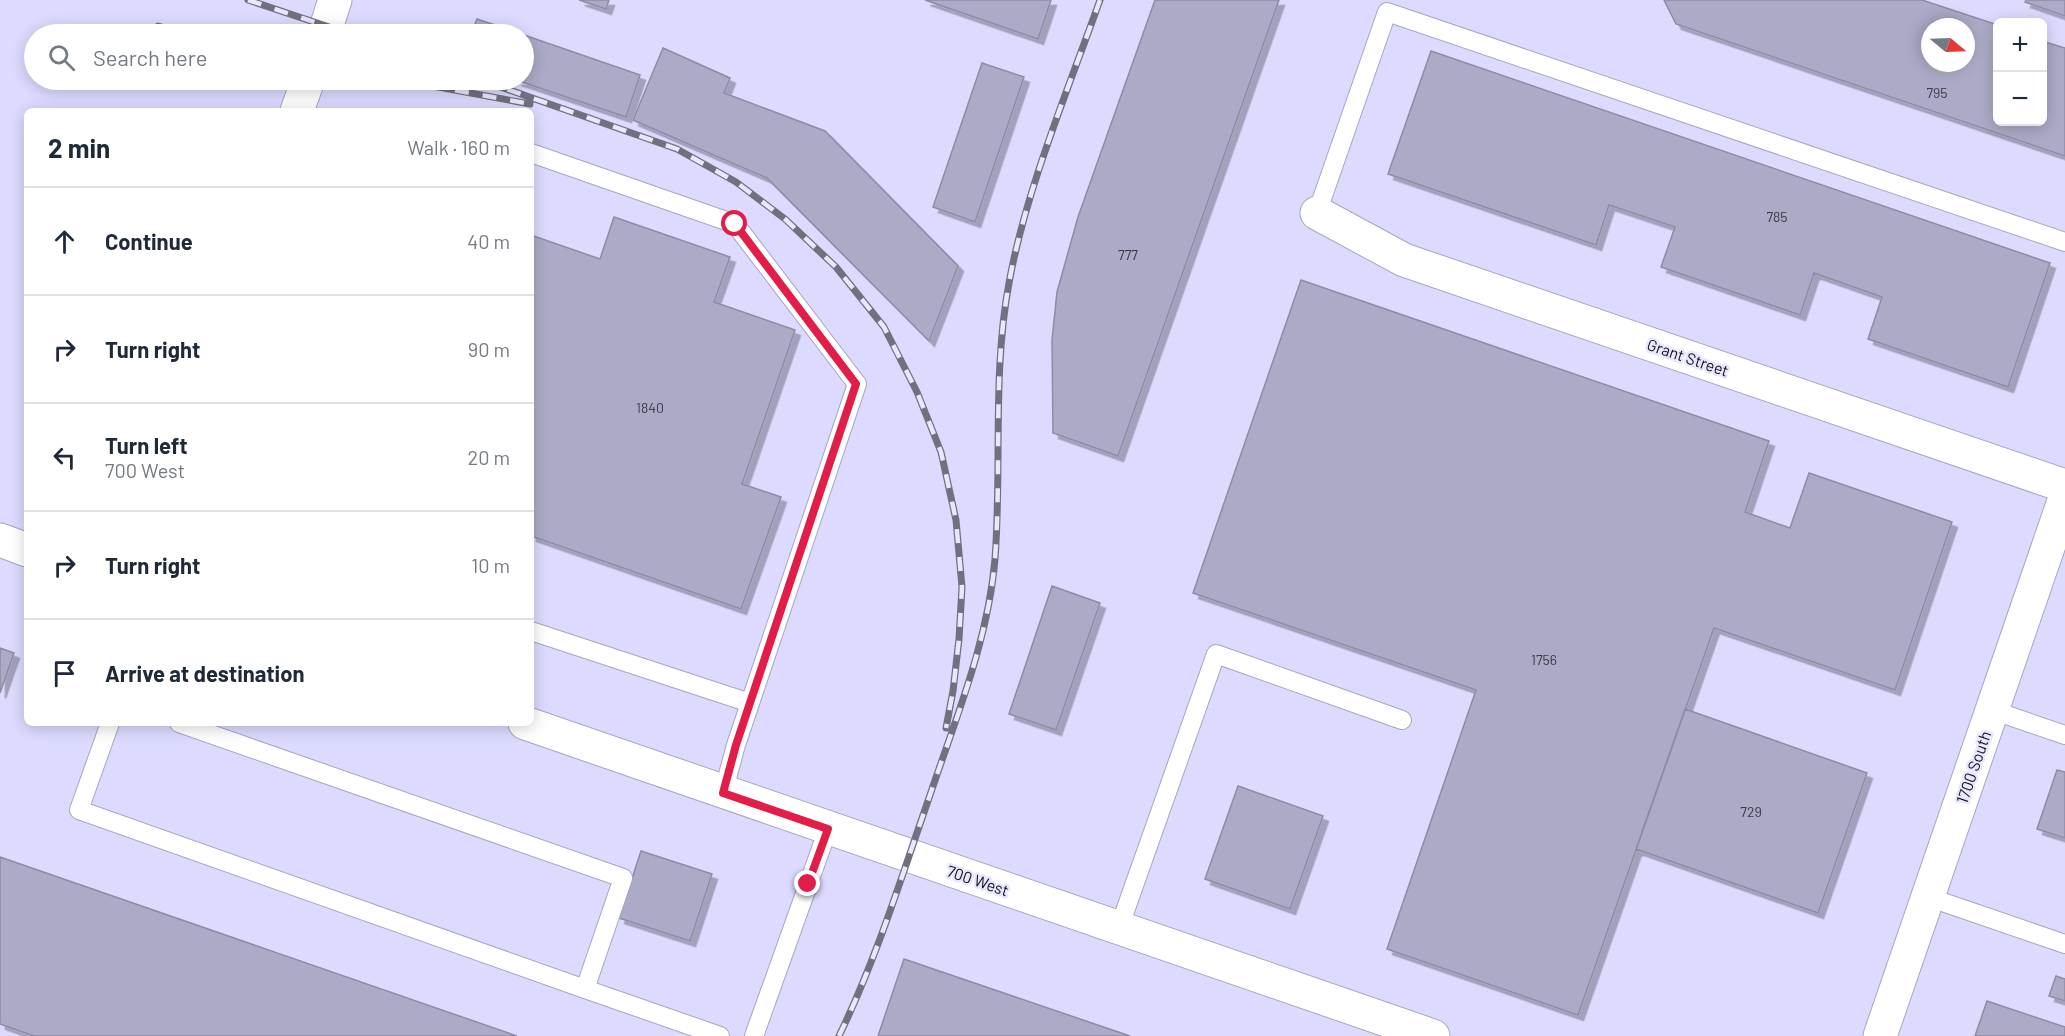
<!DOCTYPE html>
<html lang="en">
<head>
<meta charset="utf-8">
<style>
  :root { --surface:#fff; --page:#f6f6f7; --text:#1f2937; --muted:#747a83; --line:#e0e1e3 }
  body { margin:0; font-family:Barlow,sans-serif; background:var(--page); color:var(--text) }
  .controls { position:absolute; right:18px; top:18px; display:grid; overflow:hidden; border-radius:9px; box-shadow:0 3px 15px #0003 }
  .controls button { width:54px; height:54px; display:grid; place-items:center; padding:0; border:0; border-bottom:2px solid var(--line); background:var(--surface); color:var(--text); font:30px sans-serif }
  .compass { position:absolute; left:1921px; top:18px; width:54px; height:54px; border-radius:50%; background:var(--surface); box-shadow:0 3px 15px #0003; rotate:109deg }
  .stop { position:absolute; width:18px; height:18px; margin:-14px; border:4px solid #e11d48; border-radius:50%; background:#fff }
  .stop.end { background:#e11d48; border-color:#fff; box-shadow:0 2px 6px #0008 }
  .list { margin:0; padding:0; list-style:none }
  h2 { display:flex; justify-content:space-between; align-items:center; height:78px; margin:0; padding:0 24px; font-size:26px }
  h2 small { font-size:20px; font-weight:400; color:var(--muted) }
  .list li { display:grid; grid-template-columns:39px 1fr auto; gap:18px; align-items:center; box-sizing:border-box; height:108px; padding:0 24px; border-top:2px solid var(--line) }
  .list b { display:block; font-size:22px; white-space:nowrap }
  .list p { margin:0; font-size:20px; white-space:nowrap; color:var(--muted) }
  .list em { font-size:20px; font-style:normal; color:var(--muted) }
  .icon { flex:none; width:33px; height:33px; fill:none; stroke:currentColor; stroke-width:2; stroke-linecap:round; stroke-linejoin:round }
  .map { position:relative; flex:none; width:2065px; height:1036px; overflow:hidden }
  .search { position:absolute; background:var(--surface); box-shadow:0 3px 15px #0003; left:24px; top:24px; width:510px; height:66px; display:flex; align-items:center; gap:15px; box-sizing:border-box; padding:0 21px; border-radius:33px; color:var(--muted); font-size:22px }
  .panel { position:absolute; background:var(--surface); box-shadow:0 3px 15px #0003; left:24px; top:108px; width:510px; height:618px; border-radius:9px }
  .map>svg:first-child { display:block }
  .built { fill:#dcdbff; fill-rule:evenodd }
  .building { fill:#acabc7; stroke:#8d8ca6; stroke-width:1.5; fill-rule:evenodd; filter:url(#shadow) }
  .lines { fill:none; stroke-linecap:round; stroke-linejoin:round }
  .service-casing { stroke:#a6a6c1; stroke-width:20 }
  .minor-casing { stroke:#a6a6c1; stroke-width:35 }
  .tertiary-casing { stroke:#a6a6c1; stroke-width:35 }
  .service { stroke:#fff; stroke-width:18 }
  .minor { stroke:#fff; stroke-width:33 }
  .tertiary { stroke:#fff; stroke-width:33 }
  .rail-casing { stroke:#71707f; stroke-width:7 }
  .rail { stroke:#e8e7fe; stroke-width:4.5; stroke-dasharray:14; stroke-linecap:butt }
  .route { stroke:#e11d48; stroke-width:8 }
  .labels { text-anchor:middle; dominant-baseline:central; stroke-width:5; stroke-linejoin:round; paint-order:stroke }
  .number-label { font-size:14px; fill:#393947 }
  .street-label { font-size:16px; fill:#13131c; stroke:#e8e7fe }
</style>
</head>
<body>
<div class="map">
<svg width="2065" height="1036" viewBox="0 0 2065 1036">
  <defs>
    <filter id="shadow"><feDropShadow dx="5.5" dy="5.5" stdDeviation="0" flood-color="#0004"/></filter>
  </defs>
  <rect width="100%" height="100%" fill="#e8e7fe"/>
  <path class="built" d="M 0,0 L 2065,0 L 2065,1036 L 0,1036 ZM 1998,22 L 2042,22 L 2042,122 L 1998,122 ZM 1930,27 L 1966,27 L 1966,63 L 1930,63 ZM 34,34 L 524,34 L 524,80 L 34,80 ZM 27,111 L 531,111 L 531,723 L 27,723 Z"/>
  <path class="building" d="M 579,0 L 609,0 L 606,9 Z
    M 925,0 L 1051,0 L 1038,39 Z
    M 1155,0 L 1279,0 L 1118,456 L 1053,433 L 1052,340 L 1057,292 L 1078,217 Z
    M 1664,0 L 1922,0 L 1998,25 L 1998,122 L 2042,122 L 2042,41 L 2065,48 L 2065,156 L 1676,24 ZM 1930,27 L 1966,27 L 1966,63 L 1930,63 Z
    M 2026,0 L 2065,0 L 2065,16 L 2025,2 Z
    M 477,19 L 523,34 L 471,34 Z
    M 524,35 L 640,75 L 626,117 L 516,80 L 524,80 Z
    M 663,48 L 730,78 L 724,93 L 825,131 L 958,266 L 929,341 L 767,178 L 633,120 Z
    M 1431,51 L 2050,263 L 2008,387 L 1868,339 L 1882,297 L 1814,273 L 1800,315 L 1661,267 L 1675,227 L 1609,205 L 1596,245 L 1388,174 Z
    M 982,63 L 1024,77 L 975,222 L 933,207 Z
    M 614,217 L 730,257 L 714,302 L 795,330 L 742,484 L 781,497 L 741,609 L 531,536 L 531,235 L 600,259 Z
    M 1301,280 L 1769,441 L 1745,512 L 1790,528 L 1809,473 L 1952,522 L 1895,690 L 1714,628 L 1578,1015 L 1387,949 L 1476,690 L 1193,593 Z
    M 1052,586 L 1100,603 L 1056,730 L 1009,714 Z
    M 0,648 L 14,653 L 0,693 Z
    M 1685,709 L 1867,773 L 1818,913 L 1636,849 Z
    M 2057,770 L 2065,772 L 2065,838 L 2037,829 Z
    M 1238,786 L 1323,816 L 1290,909 L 1205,879 Z
    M 641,851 L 712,874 L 690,941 L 619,918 Z
    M 0,857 L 517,1036 L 34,1036 L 0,1024 Z
    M 904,959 L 1130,1036 L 878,1036 Z
    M 2056,976 L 2065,979 L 2065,1001 L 2049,996 Z
    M 1987,1001 L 2065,1027 L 2065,1036 L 1975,1036 Z"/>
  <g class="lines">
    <g class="service-casing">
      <path id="service" d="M 531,153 L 735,224 L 857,384 L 736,745 L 723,793
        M 1317,213 L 1387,12 L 2065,242
        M 531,631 L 750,703
        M 1992,710 L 2065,735
        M 110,723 L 79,810 L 585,989
        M 179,723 L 623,878 L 585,989 L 720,1036
        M 1928,897 L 2065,944
        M 1119,928 L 1216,654 L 1402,720
        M 754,1036 L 828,829"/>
    </g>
    <g class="minor-casing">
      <path id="minor" d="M 324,34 L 335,0
        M 297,111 L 308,80
        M 1317,213 L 1404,260 L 2065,486"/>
    </g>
    <g class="tertiary-casing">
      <path id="tertiary" d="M 0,540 L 27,550
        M 525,723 L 1433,1036
        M 1880,1036 L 2065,498"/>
    </g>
    <use href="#service" class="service"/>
    <use href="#minor" class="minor"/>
    <use href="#tertiary" class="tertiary"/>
    <g class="rail-casing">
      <path id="rail" d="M 248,0 L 350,34
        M 158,26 L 186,34
        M 400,80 L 530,104
        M 481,80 L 677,149 L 736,182 L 785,219 L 836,267 L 884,327 L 917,392 L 941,452 L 956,520 L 962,587 L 959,639 L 953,691 L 946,728
        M 839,1036 C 876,960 901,878 929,798 C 955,720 988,642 995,559 C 1002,467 992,374 1009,283 C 1026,189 1068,90 1100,0"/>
    </g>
    <use href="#rail" class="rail"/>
  </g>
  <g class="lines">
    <path class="route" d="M 735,224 L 856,384 L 736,745 L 723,793 L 828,829 L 808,884"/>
  </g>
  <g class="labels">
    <g class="number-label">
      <text x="1937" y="92">795</text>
      <text x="1777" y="216">785</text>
      <text x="1128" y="254">777</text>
      <text x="650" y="407">1840</text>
      <text x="1544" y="659">1756</text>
      <text x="1751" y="811">729</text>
    </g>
    <g class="street-label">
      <text transform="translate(1688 357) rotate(19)">Grant Street</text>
      <text transform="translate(1973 767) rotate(-71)">1700 South</text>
      <text transform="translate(978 880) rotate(19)">700 West</text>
    </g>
  </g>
</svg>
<div class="controls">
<button>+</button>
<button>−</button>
</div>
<svg class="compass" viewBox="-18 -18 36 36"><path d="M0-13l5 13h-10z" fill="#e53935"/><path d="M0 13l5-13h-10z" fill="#747a83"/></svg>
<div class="stop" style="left:735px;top:224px"></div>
<div class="stop end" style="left:808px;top:884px"></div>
<div class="search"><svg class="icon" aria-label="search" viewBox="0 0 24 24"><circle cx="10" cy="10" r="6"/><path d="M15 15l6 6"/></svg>Search here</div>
<section class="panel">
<h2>2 min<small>Walk · 160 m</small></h2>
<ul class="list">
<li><svg class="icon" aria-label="ahead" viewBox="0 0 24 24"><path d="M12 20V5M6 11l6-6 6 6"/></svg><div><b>Continue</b></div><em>40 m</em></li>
<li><svg class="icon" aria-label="right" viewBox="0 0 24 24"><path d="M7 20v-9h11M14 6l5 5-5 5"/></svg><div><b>Turn right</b></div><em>90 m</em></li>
<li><svg class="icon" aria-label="left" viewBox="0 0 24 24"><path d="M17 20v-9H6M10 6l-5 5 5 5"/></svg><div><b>Turn left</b><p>700 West</p></div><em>20 m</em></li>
<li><svg class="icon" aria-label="right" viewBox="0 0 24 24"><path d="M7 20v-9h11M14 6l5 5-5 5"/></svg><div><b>Turn right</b></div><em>10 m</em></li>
<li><svg class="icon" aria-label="arrive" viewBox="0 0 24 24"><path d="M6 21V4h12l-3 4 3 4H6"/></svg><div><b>Arrive at destination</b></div></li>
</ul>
</section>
</div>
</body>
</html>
